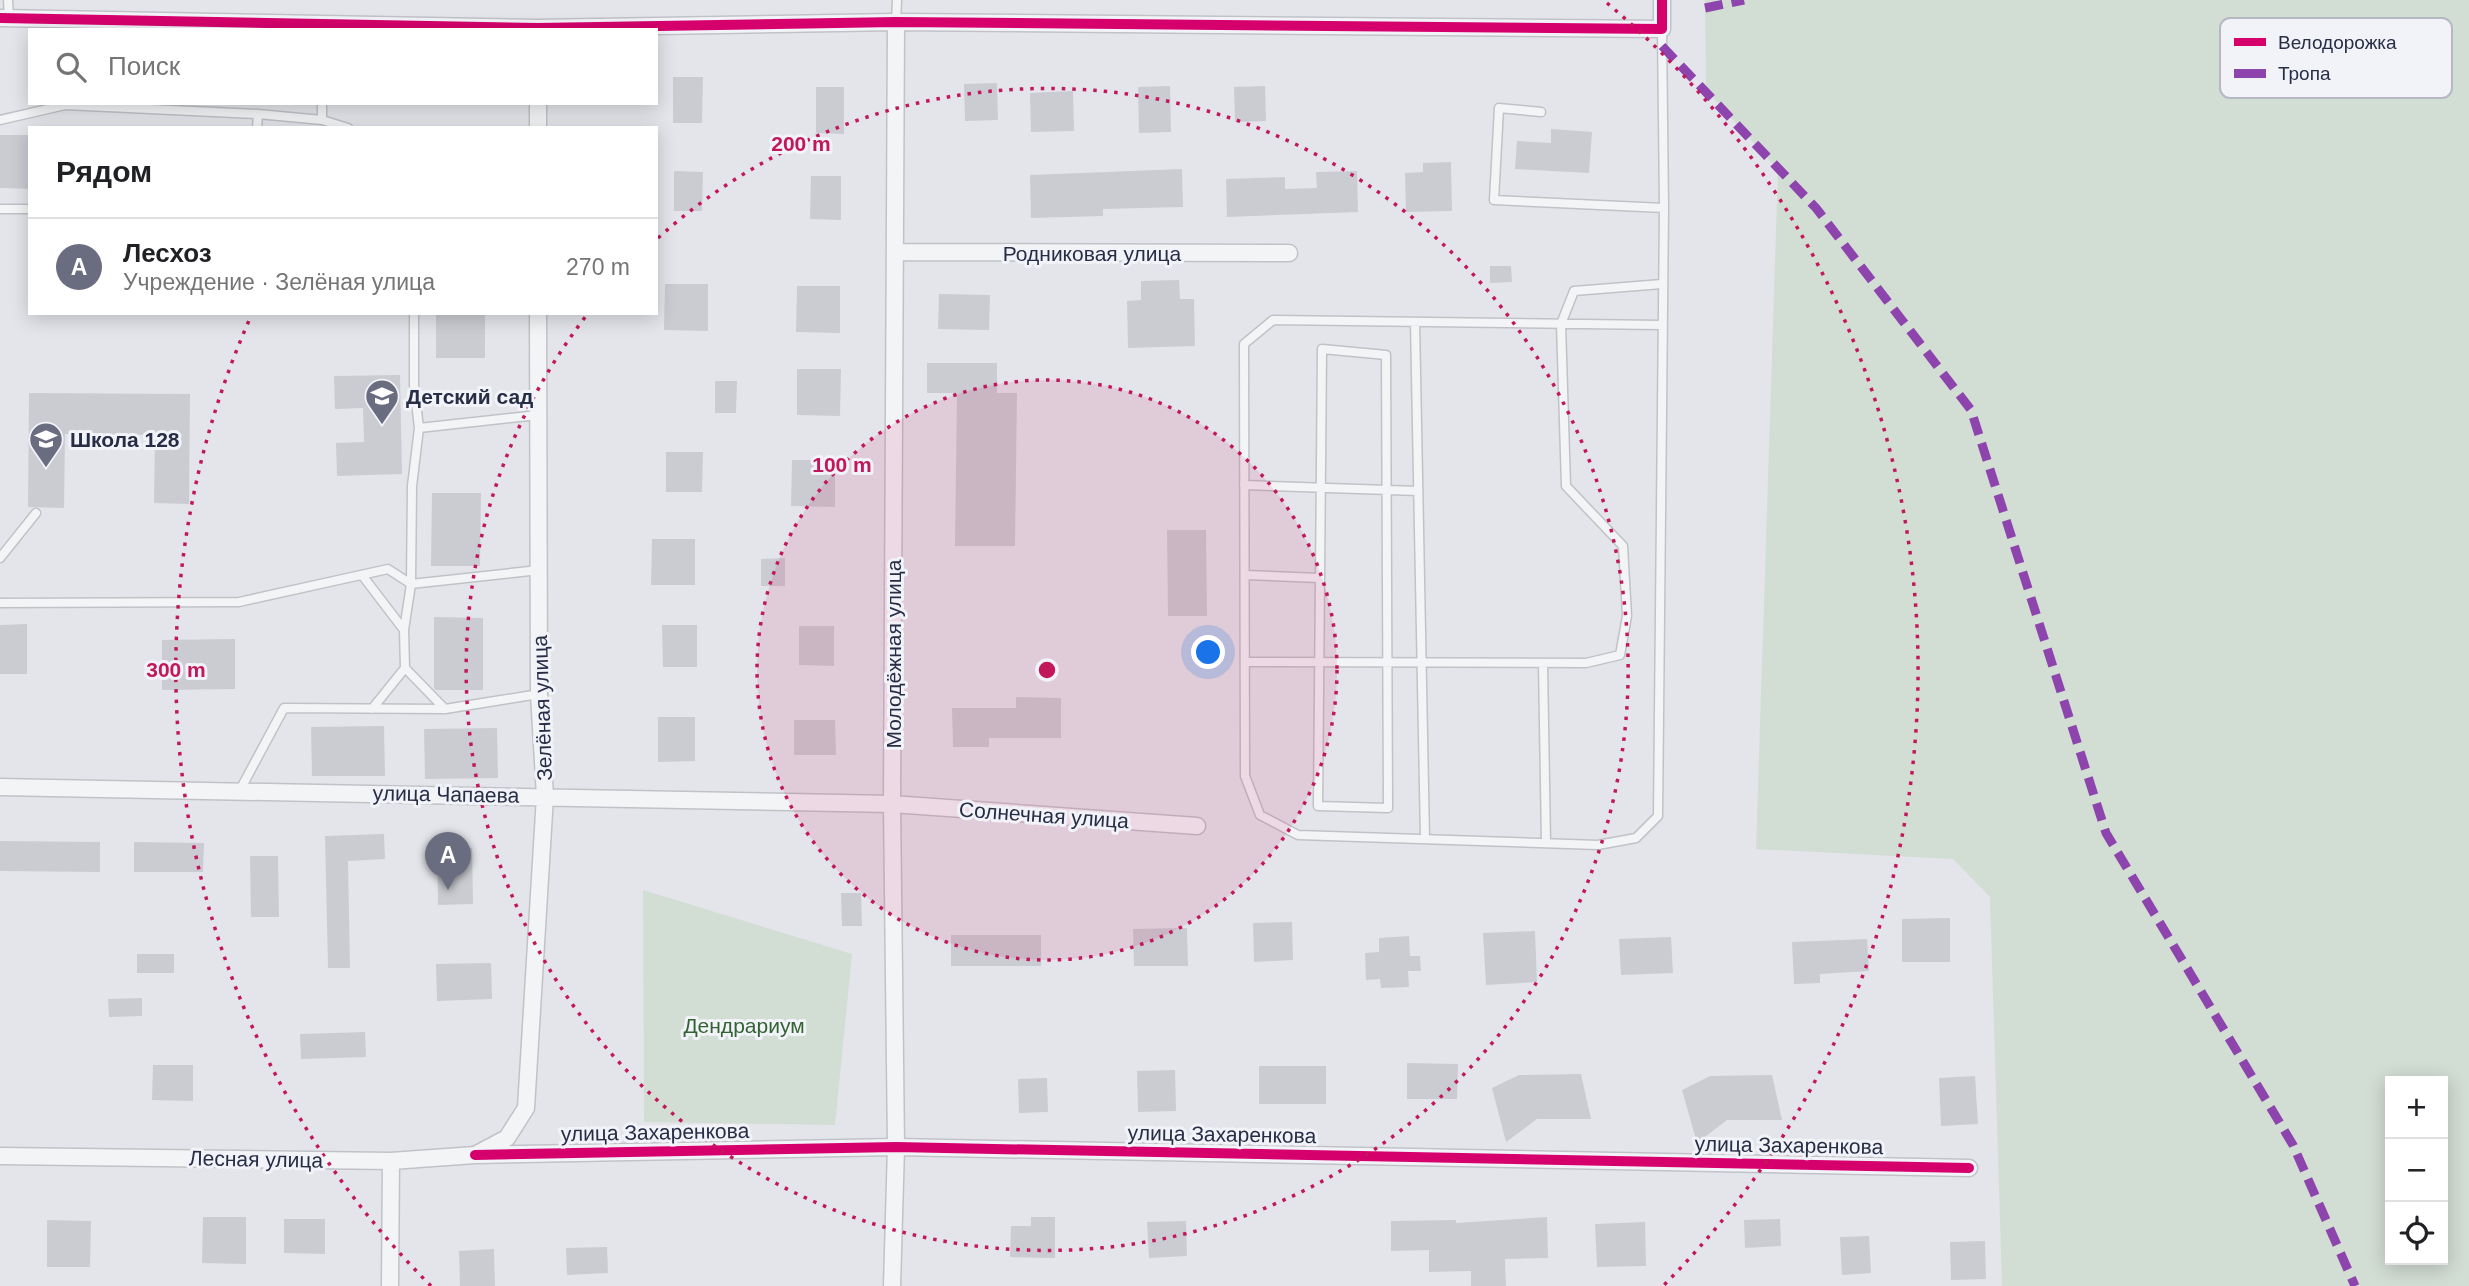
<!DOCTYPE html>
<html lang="ru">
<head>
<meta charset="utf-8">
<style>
  :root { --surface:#fff; --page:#f6f6f6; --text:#202124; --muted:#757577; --line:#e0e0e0; --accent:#6a6d7f }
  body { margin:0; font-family:Arial,sans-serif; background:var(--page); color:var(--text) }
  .controls { position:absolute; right:21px; bottom:21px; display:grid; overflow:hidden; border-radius:0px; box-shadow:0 4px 18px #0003 }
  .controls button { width:63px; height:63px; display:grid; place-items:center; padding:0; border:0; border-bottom:2px solid var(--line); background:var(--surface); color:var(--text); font:35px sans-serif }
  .you { position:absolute; left:1209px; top:653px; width:24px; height:24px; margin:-18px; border:5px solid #fff; border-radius:50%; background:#1a73e8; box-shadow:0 0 0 10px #1a73e833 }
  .badge { display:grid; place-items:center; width:46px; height:46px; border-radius:50%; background:var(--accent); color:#fff; font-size:23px; font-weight:700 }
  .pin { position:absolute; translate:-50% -58px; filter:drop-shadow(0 2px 4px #0008) }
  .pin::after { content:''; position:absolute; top:37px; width:24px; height:21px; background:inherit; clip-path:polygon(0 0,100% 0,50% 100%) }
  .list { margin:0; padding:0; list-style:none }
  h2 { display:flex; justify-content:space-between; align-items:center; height:91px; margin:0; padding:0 28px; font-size:30px }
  h2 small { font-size:23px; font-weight:400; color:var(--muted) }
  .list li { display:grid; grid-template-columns:46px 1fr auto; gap:21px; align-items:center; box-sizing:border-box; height:98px; padding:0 28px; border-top:2px solid var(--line) }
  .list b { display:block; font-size:26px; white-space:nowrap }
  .list p { margin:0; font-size:23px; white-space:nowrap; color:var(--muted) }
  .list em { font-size:23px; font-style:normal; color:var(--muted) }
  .icon { flex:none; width:38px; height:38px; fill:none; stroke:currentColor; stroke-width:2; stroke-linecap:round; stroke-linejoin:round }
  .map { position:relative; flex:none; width:2469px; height:1286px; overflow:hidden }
  .search { position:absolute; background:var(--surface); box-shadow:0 4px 18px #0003; left:28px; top:28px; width:630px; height:77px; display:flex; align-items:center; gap:18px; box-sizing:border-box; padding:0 24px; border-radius:0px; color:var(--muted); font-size:26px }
  .panel { position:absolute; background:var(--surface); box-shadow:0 4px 18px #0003; left:28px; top:126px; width:630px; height:189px; border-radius:0px }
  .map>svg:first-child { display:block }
  .green { fill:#d2ddd4; fill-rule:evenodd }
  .building { fill:#cbccd2 }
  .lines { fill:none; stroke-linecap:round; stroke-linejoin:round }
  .lane-casing { stroke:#c1c2c8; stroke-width:11 }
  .street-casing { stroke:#c1c2c8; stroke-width:19 }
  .lane { stroke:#f3f4f6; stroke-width:8 }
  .street { stroke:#f3f4f6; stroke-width:16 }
  .quiet { stroke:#8e44ad; stroke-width:9; stroke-dasharray:18 9; stroke-linecap:butt }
  .cycleway-casing { stroke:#f2f3f9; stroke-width:15 }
  .cycleway { stroke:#d6006c; stroke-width:10 }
  .ring { fill:none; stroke:#c2185b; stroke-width:3.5; stroke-dasharray:3.5 7 }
  .labels { text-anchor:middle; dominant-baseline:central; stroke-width:6; stroke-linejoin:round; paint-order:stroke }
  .street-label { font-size:21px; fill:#282d46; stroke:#f2f3f9 }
  .poi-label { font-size:21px; font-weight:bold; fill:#282d46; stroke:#f2f3f9; text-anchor:start }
  .park-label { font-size:21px; fill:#346333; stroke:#f2f3f9 }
  .key { fill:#f2f3f9; stroke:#b5b8c3; stroke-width:2 }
  .key-label { font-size:19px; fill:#282d46 }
  .centre { fill:#c2185b; stroke:#f2f3f9; stroke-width:3.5 }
  .ring-label { font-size:21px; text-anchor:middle; font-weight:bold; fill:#c2185b; stroke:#f2f3f9; stroke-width:6; stroke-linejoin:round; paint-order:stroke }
</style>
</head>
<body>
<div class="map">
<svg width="2469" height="1286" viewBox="0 0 2469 1286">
  <rect width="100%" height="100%" fill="#e4e5ea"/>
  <path class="green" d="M 1705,0 L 2469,0 L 2469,1286 L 2002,1286 L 1990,897 L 1953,859 L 1756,849 L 1778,170 L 1706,90 ZM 2390,1081 L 2443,1081 L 2443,1260 L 2390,1260 Z
    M 643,890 L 852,954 L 835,1125 L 644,1122 Z"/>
  <path class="building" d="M 673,77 L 703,77 L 702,123 L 673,123 Z
    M 997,83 L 998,120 L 965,121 L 964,84 Z
    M 1170,86 L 1171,132 L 1139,133 L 1138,87 Z
    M 1265,86 L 1266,121 L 1235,122 L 1234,87 Z
    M 816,87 L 844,87 L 844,134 L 816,133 Z
    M 1073,91 L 1074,131 L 1031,132 L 1030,93 Z
    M 1551,129 L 1592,132 L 1589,173 L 1515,169 L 1517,141 L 1551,143 Z
    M 0,135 L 30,135 L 30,189 L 0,188 Z
    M 1451,162 L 1452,211 L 1406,212 L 1405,173 L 1423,172 L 1423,163 Z
    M 1182,169 L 1183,207 L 1103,209 L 1103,216 L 1031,218 L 1030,175 Z
    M 674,171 L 703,172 L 702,211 L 674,211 Z
    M 1357,171 L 1358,212 L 1227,217 L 1226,179 L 1285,177 L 1285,189 L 1317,188 L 1316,172 Z
    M 811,176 L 841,176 L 841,220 L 810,219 Z
    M 1490,266 L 1511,266 L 1512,282 L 1490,283 Z
    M 1179,280 L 1180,299 L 1194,299 L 1195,346 L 1128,348 L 1127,301 L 1141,300 L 1141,281 Z
    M 665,284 L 708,284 L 708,331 L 664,330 Z
    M 797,286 L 840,286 L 840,333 L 796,332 Z
    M 939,294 L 990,295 L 989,330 L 938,329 Z
    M 436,313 L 485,313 L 485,358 L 436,358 Z
    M 927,363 L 997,363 L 997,393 L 1017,393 L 1015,546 L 955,546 L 957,393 L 927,393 Z
    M 797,369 L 841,369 L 840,416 L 797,415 Z
    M 400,375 L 402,474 L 337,476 L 336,443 L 364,442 L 363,408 L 335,409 L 334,376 Z
    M 715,381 L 737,381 L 736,413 L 715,413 Z
    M 29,393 L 190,394 L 189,504 L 154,503 L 155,435 L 65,434 L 64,508 L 28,507 Z
    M 666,452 L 703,452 L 702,492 L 666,492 Z
    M 792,460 L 835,460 L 835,507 L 791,506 Z
    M 432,493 L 481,493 L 480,566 L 431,566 Z
    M 1167,530 L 1206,530 L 1207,616 L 1168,616 Z
    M 652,539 L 695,539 L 695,585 L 651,585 Z
    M 785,558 L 785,586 L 761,586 L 761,559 Z
    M 434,617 L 483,618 L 483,690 L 436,690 L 434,688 Z
    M 27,624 L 27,674 L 0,674 L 0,625 Z
    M 662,625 L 697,625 L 697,667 L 663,667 Z
    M 799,626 L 834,626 L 834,666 L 799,665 Z
    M 235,639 L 235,689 L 162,690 L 162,640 Z
    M 1016,697 L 1061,698 L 1061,738 L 989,738 L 989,747 L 953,747 L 952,708 L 1016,708 Z
    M 658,717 L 695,717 L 695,761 L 658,762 Z
    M 794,720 L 835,720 L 836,755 L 794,755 Z
    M 384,726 L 385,776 L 312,776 L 311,727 Z
    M 497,728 L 498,778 L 425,779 L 424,729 Z
    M 384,834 L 385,859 L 348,861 L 350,968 L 328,968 L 325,836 Z
    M 0,841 L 100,842 L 100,872 L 0,871 Z
    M 134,842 L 204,843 L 203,872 L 134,872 Z
    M 472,848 L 473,904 L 438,905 L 437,849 Z
    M 250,856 L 278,856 L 279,917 L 251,917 Z
    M 841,893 L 861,893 L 862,926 L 842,926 Z
    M 1950,918 L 1950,962 L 1902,962 L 1902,919 Z
    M 1292,922 L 1293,960 L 1254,962 L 1253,923 Z
    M 1187,928 L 1188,966 L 1134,966 L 1133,929 Z
    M 1535,931 L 1537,982 L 1486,985 L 1483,933 Z
    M 951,935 L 1041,935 L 1041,966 L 951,966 Z
    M 1409,936 L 1410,956 L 1420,956 L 1421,971 L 1408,971 L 1409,987 L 1381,988 L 1380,979 L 1366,980 L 1365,953 L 1379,952 L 1379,938 Z
    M 1671,937 L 1673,973 L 1621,975 L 1619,939 Z
    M 1867,939 L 1869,971 L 1820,974 L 1820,983 L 1794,984 L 1792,942 Z
    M 137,954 L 174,954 L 174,973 L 137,973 Z
    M 491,963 L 492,999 L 437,1001 L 436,964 Z
    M 142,998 L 142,1016 L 109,1017 L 108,999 Z
    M 365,1032 L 366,1057 L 301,1059 L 300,1034 Z
    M 1407,1063 L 1458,1064 L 1457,1099 L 1407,1099 Z
    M 153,1065 L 193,1065 L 193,1101 L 152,1100 Z
    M 1259,1066 L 1326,1066 L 1326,1104 L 1259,1104 Z
    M 1175,1070 L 1176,1111 L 1138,1112 L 1137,1071 Z
    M 1581,1074 L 1591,1119 L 1537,1119 L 1506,1142 L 1492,1088 L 1519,1075 Z
    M 1772,1075 L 1782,1120 L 1727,1120 L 1697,1143 L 1682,1090 L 1710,1076 Z
    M 1975,1076 L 1978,1124 L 1941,1126 L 1939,1078 Z
    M 1047,1078 L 1048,1112 L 1019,1113 L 1018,1079 Z
    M 203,1217 L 246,1217 L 246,1264 L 202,1263 Z
    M 1031,1217 L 1055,1217 L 1055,1258 L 1010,1257 L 1011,1226 L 1031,1226 Z
    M 1547,1217 L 1548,1258 L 1505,1259 L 1506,1286 L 1471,1286 L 1471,1271 L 1429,1272 L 1429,1250 L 1391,1251 L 1391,1221 L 1456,1220 L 1456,1223 Z
    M 284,1219 L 325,1219 L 325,1254 L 284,1253 Z
    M 1780,1219 L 1781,1246 L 1745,1248 L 1744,1220 Z
    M 47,1220 L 91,1221 L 90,1267 L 47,1267 Z
    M 1186,1221 L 1187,1256 L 1149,1258 L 1147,1222 Z
    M 1645,1222 L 1646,1266 L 1597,1267 L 1595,1224 Z
    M 1869,1236 L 1871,1273 L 1842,1275 L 1840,1237 Z
    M 1985,1241 L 1986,1279 L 1951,1280 L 1950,1242 Z
    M 607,1247 L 608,1273 L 567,1275 L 566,1248 Z
    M 494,1249 L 495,1286 L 460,1286 L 459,1251 Z"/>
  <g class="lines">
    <g class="lane-casing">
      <path id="lane" d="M 8,0 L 9,18
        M 896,22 L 897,0
        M 322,103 L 322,120 L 348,128
        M 1541,112 L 1499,108 L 1494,200 L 1664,208
        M 0,120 L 65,105 L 258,114 L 322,120
        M 257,128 L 258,114
        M 0,209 L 30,209
        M 414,313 L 414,385 L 419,428
        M 1415,322 L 1425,839
        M 1662,325 L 1273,320 L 1244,344 L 1245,776 L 1260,815 L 1298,835 L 1598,845 L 1636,838 L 1658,816 L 1664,208 L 1662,29
        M 1322,349 L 1386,355 L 1388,808 L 1318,806 Z
        M 1244,485 L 1418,491
        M 0,558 L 36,513
        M 362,575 L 404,630
        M 1245,575 L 1319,578
        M 0,603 L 239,602 L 388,569 L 411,584 L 539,570
        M 1245,662 L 1586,663 L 1620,655 L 1627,616 L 1623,546 L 1566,486 L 1561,324 L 1574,291 L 1662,284
        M 1543,663 L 1546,843
        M 372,709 L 405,668
        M 445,709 L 405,668 L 404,630 L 411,584 L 412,486 L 419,428 L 538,415
        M 240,790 L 284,708 L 445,709 L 539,694"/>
    </g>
    <g class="street-casing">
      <path id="street" d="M 0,18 L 538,28 L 896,22 L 1662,29 L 1662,0
        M 538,103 L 538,128
        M 895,252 L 1289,253
        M 0,787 L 892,804 L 1197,826
        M 475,1155 L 896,1147 L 1969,1168
        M 0,1156 L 391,1161 L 475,1155 L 507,1138 L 526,1108 L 545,796 L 539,694 L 538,313
        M 390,1286 L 391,1161
        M 892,1286 L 896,1147 L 892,804 L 896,22"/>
    </g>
    <use href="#lane" class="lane"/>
    <use href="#street" class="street"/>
    <path class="quiet" d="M 1705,8 L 1744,0
      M 1662,46 L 1816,208 L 1971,410 L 2106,833 L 2293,1145 L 2355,1286"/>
    <g class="cycleway-casing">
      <path id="cycleway" d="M 0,18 L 538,28 L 896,22 L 1662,29 L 1662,0
        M 475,1155 L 896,1147 L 1969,1168"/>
    </g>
    <use href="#cycleway" class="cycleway"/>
  </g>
  <circle cx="1047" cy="670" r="290" fill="#c2185b" fill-opacity=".12"/>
  <g class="ring">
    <circle cx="1047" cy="670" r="290"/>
    <path d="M658 238A581 581 0 1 1 586 316"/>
    <path d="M431 1286A871 871 0 0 1 251 316M1607 3A871 871 0 0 1 1663 1286"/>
  </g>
  <defs>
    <g id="school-pin" transform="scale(1.75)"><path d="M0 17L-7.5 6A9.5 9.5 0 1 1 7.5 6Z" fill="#6a6d7f" stroke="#f2f3f9"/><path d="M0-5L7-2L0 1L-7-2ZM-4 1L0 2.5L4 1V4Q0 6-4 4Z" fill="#fff"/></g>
  </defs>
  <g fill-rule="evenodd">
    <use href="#school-pin" x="382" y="396"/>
    <use href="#school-pin" x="46" y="439"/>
  </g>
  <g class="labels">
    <g class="street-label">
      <text x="1092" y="253">Родниковая улица</text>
      <text transform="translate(893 654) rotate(-90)">Молодёжная улица</text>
      <text transform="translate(542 708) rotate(-92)">Зелёная улица</text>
      <text transform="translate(446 794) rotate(1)">улица Чапаева</text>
      <text transform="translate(1044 815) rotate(4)">Солнечная улица</text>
      <text transform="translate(655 1132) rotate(-1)">улица Захаренкова</text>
      <text transform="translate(1222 1134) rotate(1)">улица Захаренкова</text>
      <text transform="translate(1789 1145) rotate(1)">улица Захаренкова</text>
      <text transform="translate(256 1159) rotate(1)">Лесная улица</text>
    </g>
    <g class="poi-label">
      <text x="406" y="396">Детский сад</text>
      <text x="70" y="439">Школа 128</text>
    </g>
    <g class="park-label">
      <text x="744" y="1025">Дендрариум</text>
    </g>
  </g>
  <rect x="2220" y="18" width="232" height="80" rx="10" class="key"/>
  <rect x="2234" y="38" width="32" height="8" fill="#d6006c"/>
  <rect x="2234" y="69" width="32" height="9" fill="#8e44ad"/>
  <g class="key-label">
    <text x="2278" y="49">Велодорожка</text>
    <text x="2278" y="80">Тропа</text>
  </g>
  <circle cx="1047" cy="670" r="10" class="centre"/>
  <g class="ring-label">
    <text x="801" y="151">200 m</text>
    <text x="842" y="472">100 m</text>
    <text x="176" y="677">300 m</text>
  </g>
</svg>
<div class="controls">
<button>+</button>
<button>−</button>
<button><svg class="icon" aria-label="locate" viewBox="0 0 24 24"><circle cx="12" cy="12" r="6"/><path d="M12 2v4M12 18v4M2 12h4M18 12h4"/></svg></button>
</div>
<div class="you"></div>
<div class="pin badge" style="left:448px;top:890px">A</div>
<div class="search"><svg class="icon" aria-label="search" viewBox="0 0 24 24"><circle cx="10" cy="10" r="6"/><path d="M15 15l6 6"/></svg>Поиск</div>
<section class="panel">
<h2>Рядом<small></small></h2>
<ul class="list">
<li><span class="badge">A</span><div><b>Лесхоз</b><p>Учреждение · Зелёная улица</p></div><em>270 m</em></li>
</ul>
</section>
</div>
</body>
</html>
